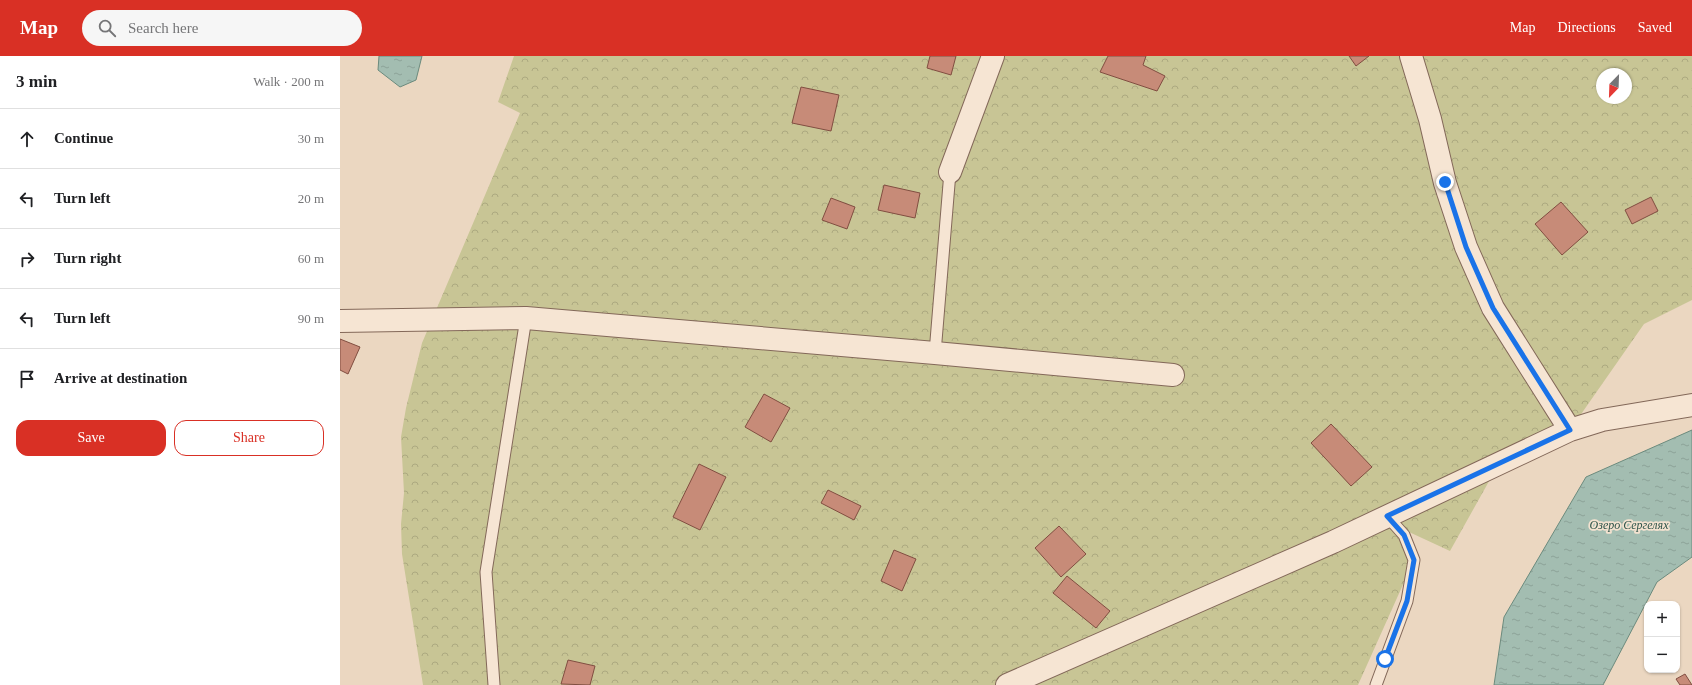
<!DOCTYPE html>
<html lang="en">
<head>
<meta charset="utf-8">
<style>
  :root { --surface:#fff; --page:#f6f6f6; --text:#202124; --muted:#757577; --line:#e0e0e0; --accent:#d93025 }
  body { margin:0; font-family:"Times New Roman",serif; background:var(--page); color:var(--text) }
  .controls { position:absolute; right:12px; bottom:12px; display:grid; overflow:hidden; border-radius:8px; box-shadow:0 1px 3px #0004 }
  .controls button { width:36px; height:36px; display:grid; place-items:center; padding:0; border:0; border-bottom:1px solid var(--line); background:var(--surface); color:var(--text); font:20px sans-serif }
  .compass { position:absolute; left:1256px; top:12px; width:36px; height:36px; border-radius:50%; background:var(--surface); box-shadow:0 1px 3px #0004; rotate:203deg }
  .stop { position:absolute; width:12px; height:12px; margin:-9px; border:3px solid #1a73e8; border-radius:50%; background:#fff }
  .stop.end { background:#1a73e8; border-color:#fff; box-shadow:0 1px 4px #0008 }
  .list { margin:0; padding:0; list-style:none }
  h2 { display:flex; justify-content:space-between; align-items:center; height:52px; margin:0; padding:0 16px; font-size:17px }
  h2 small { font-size:13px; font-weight:400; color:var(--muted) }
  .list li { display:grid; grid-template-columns:26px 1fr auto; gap:12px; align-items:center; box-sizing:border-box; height:60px; padding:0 16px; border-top:1px solid var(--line) }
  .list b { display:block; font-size:15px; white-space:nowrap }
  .list em { font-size:13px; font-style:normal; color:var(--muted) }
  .actions { display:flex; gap:8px; padding:12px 16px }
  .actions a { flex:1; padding:9px 0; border:1px solid var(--accent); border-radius:12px; text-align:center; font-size:14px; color:var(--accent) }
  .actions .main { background:var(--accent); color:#fff }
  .icon { flex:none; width:22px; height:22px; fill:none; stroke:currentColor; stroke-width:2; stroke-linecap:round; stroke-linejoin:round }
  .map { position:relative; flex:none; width:1352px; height:629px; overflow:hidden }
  header { display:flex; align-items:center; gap:24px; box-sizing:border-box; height:56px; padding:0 20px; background:var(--accent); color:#fff }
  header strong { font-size:19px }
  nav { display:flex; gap:22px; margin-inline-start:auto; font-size:14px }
  .search { width:280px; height:36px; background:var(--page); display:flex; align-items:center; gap:10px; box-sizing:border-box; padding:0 14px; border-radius:22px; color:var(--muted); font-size:15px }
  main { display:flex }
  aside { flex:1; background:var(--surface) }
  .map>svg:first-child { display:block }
  .forest { fill:url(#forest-crowns); fill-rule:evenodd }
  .water { fill:url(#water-ripples); stroke:#6b8a7d }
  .building { fill:#c78b78; stroke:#814e41 }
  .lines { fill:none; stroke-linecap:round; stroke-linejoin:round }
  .lane-casing { stroke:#836859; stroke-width:13 }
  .street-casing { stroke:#836859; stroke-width:24 }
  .lane { stroke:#f6e5d3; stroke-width:11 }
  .street { stroke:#f6e5d3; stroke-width:22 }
  .route { stroke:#1a73e8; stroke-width:5 }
  .labels { text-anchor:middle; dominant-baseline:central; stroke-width:3.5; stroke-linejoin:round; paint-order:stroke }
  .water-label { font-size:12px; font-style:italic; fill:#2d5349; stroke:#f3e2d0 }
</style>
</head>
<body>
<header>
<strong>Map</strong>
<div class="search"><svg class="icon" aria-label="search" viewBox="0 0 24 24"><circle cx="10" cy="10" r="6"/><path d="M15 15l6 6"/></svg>Search here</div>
<nav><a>Map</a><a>Directions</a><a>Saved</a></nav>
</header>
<main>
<aside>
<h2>3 min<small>Walk · 200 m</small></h2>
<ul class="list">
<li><svg class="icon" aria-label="ahead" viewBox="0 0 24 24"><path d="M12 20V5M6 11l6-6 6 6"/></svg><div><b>Continue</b></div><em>30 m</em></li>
<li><svg class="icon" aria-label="left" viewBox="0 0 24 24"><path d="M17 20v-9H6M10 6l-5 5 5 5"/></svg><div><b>Turn left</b></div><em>20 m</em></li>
<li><svg class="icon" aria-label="right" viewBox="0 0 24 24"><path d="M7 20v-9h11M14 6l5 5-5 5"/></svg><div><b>Turn right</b></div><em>60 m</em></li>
<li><svg class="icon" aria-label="left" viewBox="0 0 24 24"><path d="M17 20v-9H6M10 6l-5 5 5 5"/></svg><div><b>Turn left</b></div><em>90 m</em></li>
<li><svg class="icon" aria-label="arrive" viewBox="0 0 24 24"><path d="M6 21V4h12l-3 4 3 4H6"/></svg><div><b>Arrive at destination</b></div></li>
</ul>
<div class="actions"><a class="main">Save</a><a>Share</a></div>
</aside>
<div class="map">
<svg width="1352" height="629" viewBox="0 0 1352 629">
  <defs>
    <pattern id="forest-crowns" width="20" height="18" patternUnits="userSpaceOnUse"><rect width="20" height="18" fill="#c8c595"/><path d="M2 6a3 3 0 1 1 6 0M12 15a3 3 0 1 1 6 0" fill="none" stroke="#aca980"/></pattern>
    <pattern id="water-ripples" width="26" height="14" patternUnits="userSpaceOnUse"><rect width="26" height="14" fill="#a3bdb1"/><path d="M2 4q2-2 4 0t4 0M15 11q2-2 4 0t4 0" fill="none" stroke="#8da298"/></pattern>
  </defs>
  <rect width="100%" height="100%" fill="#ebd7c1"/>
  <path class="forest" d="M 174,0 L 1352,0 L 1352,244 L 1304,268 L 1230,374 L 1162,402 L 1110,495 L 1069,476 L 1074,504 L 1018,629 L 83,629 L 62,498 L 61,468 L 64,437 L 61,381 L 66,352 L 82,287 L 180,57 L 158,46 ZM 1262,18 L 1286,18 L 1286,42 L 1262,42 Z"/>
  <path class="water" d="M 39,0 L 82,0 L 76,24 L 60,31 L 38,14 Z
    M 1352,374 L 1352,501 L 1317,526 L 1263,629 L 1154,629 L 1164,561 L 1246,421 Z"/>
  <path class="building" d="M 590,0 L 616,0 L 611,19 L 587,12 Z
    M 768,0 L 806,0 L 803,9 L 825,20 L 817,35 L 760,16 Z
    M 1009,0 L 1029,0 L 1016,10 Z
    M 461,31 L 499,39 L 491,75 L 452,67 Z
    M 544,129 L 580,137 L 575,162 L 538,154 Z
    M 1311,141 L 1318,155 L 1292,168 L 1285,154 Z
    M 491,142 L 515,151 L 507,173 L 482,164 Z
    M 1221,146 L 1248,176 L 1222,199 L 1195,168 Z
    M 0,283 L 20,291 L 8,318 L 0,314 Z
    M 424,338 L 450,352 L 431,386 L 405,371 Z
    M 991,368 L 1032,411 L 1011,430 L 971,387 Z
    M 359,408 L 386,421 L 360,474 L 333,461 Z
    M 488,434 L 521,450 L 514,464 L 481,447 Z
    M 719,470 L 746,498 L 721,521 L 695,492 Z
    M 554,494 L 576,503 L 562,535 L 541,525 Z
    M 727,520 L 770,555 L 756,572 L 713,537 Z
    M 228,604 L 255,610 L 250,629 L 221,628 Z
    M 1345,618 L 1352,629 L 1340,629 L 1336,623 Z"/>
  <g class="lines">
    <g class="lane-casing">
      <path id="lane" d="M 595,297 L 610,116
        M 154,629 L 146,516 L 186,262
        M 1036,629 L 1067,545 L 1074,504 L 1064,479 L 1047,460"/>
    </g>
    <g class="street-casing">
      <path id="street" d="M 610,116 L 653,0
        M 0,265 L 186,262 L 595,297 L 833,319
        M 1230,374 L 1262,364 L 1352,349
        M 667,629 L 993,486 L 1230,374 L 1153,252 L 1126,191 L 1105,127 L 1090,63 L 1071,0"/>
    </g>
    <use href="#lane" class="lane"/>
    <use href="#street" class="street"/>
  </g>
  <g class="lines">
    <path class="route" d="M 1045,603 L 1067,545 L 1074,504 L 1064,479 L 1047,460 L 1230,374 L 1153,252 L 1126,191 L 1105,126"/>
  </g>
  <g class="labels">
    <g class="water-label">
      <text x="1289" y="469">Озеро Сергелях</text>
    </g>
  </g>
</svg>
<div class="controls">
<button>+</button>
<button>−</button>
</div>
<svg class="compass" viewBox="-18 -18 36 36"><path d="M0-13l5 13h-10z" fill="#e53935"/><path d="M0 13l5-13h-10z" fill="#757577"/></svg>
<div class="stop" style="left:1045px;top:603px"></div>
<div class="stop end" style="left:1105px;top:126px"></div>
</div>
</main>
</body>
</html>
